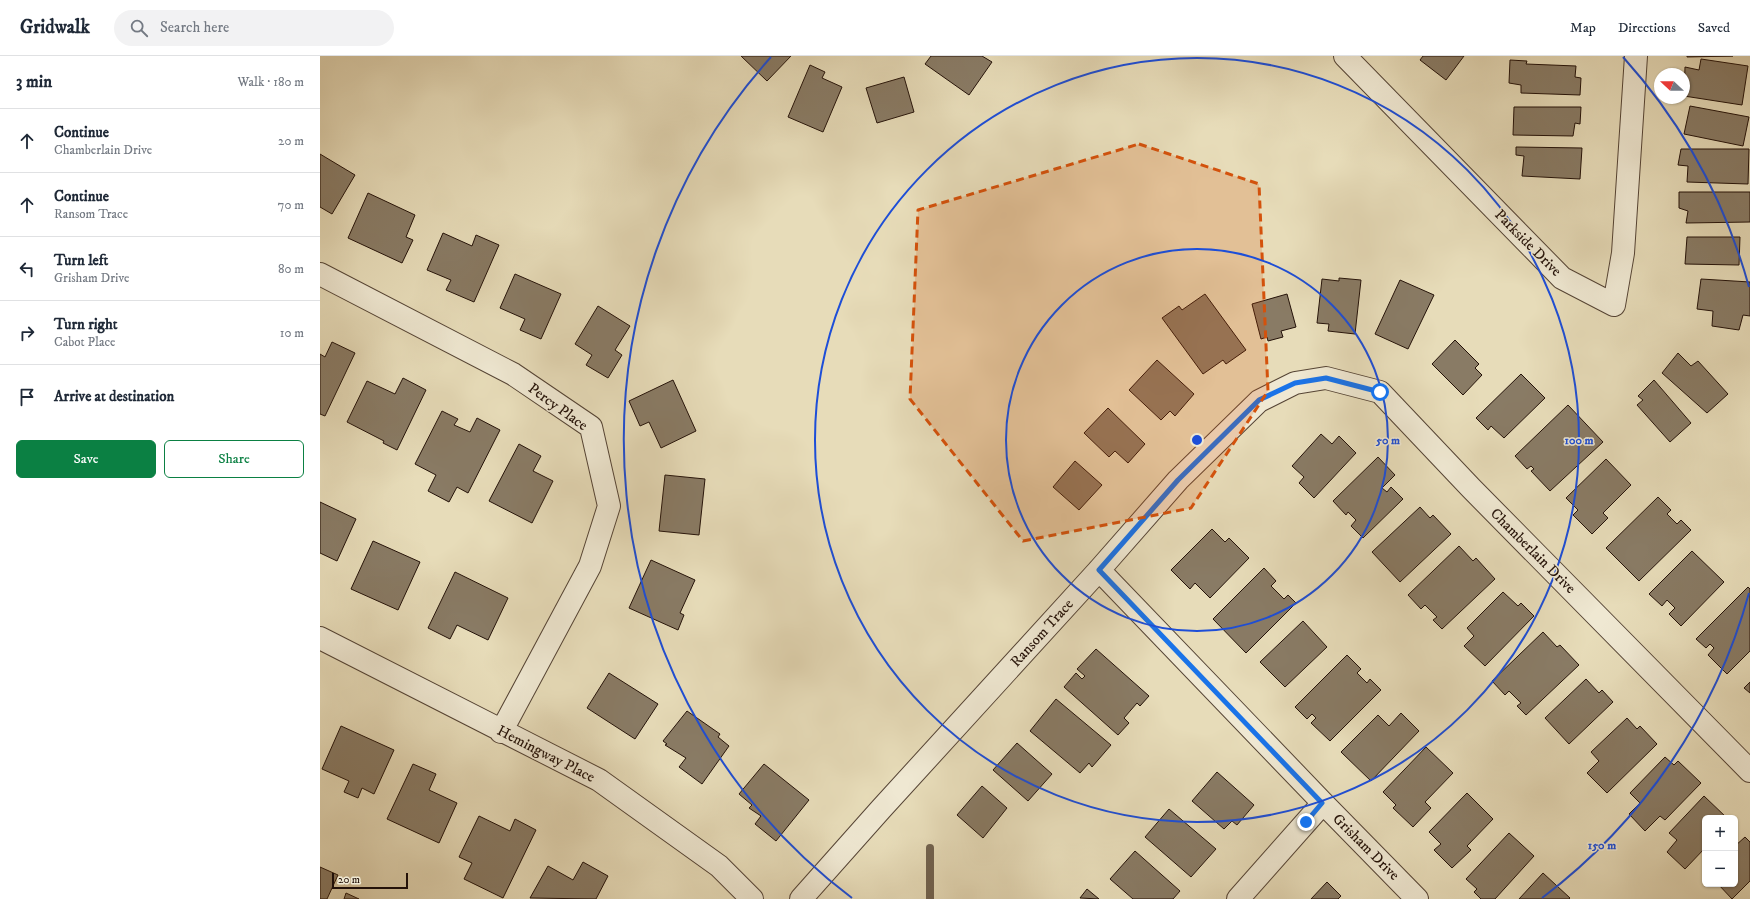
<!DOCTYPE html>
<html lang="en">
<head>
<meta charset="utf-8">
<style>
  :root { --surface:#fff; --page:#f2f2f3; --text:#1f2937; --muted:#747a83; --line:#e0e1e3; --accent:#0b8043 }
  body { margin:0; font-family:"IM FELL DW Pica",serif; background:var(--page); color:var(--text) }
  .controls { position:absolute; right:12px; bottom:12px; display:grid; overflow:hidden; border-radius:6px; box-shadow:0 1px 3px #0004 }
  .controls button { width:36px; height:36px; display:grid; place-items:center; padding:0; border:0; border-bottom:1px solid var(--line); background:var(--surface); color:var(--text); font:20px sans-serif }
  .compass { position:absolute; left:1334px; top:12px; width:36px; height:36px; border-radius:50%; background:var(--surface); box-shadow:0 1px 3px #0004; rotate:292deg }
  .scale { position:absolute; left:12px; bottom:10px; width:76px; box-sizing:border-box; padding-left:4px; border:2px solid #241209; border-top:0; font-size:11px; line-height:14px; white-space:nowrap; color:#241209; -webkit-text-stroke:3px #efe8d2; paint-order:stroke }
  .stop { position:absolute; width:12px; height:12px; margin:-9px; border:3px solid #1a73e8; border-radius:50%; background:#fff }
  .stop.end { background:#1a73e8; border-color:#fff; box-shadow:0 1px 4px #0008 }
  .list { margin:0; padding:0; list-style:none }
  h2 { display:flex; justify-content:space-between; align-items:center; height:52px; margin:0; padding:0 16px; font-size:17px }
  h2 small { font-size:13px; font-weight:400; color:var(--muted) }
  .list li { display:grid; grid-template-columns:26px 1fr auto; gap:12px; align-items:center; box-sizing:border-box; height:64px; padding:0 16px; border-top:1px solid var(--line) }
  .list b { display:block; font-size:15px; white-space:nowrap }
  .list p { margin:0; font-size:13px; white-space:nowrap; color:var(--muted) }
  .list em { font-size:13px; font-style:normal; color:var(--muted) }
  .actions { display:flex; gap:8px; padding:12px 16px }
  .actions a { flex:1; padding:9px 0; border:1px solid var(--accent); border-radius:6px; text-align:center; font-size:14px; color:var(--accent) }
  .actions .main { background:var(--accent); color:#fff }
  .icon { flex:none; width:22px; height:22px; fill:none; stroke:currentColor; stroke-width:2; stroke-linecap:round; stroke-linejoin:round }
  .map { position:relative; flex:none; width:1430px; height:843px; overflow:hidden }
  header { display:flex; align-items:center; gap:24px; box-sizing:border-box; height:56px; padding:0 20px; background:var(--surface); border-bottom:1px solid var(--line) }
  header strong { font-size:19px }
  nav { display:flex; gap:22px; margin-inline-start:auto; font-size:14px }
  .search { width:280px; height:36px; background:var(--page); display:flex; align-items:center; gap:10px; box-sizing:border-box; padding:0 14px; border-radius:22px; color:var(--muted); font-size:15px }
  main { display:flex }
  aside { flex:1; background:var(--surface) }
  .map>svg:first-child { display:block }
  .lines { fill:none; stroke-linecap:round; stroke-linejoin:round }
  .stream { stroke:#71624f; stroke-width:8 }
  .building { fill:#897b65; stroke:#241209 }
  .minor-casing { stroke:#554435; stroke-width:24 }
  .minor { stroke:#efe8d2; stroke-width:22 }
  .route { stroke:#1a73e8; stroke-width:5 }
  .marked { fill:#d4520c; fill-opacity:0.2; stroke:#d4520c; stroke-width:3; stroke-dasharray:8 5; stroke-linejoin:round }
  .ring { fill:none; stroke:#1d4ed8; stroke-width:2 }
  .labels { text-anchor:middle; dominant-baseline:central; stroke-width:3; stroke-linejoin:round; paint-order:stroke }
  .street-label { font-size:15px; fill:#241209; stroke:#efe8d2 }
  .centre { fill:#1d4ed8; stroke:#efe8d2; stroke-width:2 }
  .ring-label { font-size:12px; text-anchor:middle; font-weight:bold; fill:#1d4ed8; stroke:#efe8d2; stroke-width:3; stroke-linejoin:round; paint-order:stroke }
</style>
</head>
<body>
<header>
<strong>Gridwalk</strong>
<div class="search"><svg class="icon" aria-label="search" viewBox="0 0 24 24"><circle cx="10" cy="10" r="6"/><path d="M15 15l6 6"/></svg>Search here</div>
<nav><a>Map</a><a>Directions</a><a>Saved</a></nav>
</header>
<main>
<aside>
<h2>3 min<small>Walk · 180 m</small></h2>
<ul class="list">
<li><svg class="icon" aria-label="ahead" viewBox="0 0 24 24"><path d="M12 20V5M6 11l6-6 6 6"/></svg><div><b>Continue</b><p>Chamberlain Drive</p></div><em>20 m</em></li>
<li><svg class="icon" aria-label="ahead" viewBox="0 0 24 24"><path d="M12 20V5M6 11l6-6 6 6"/></svg><div><b>Continue</b><p>Ransom Trace</p></div><em>70 m</em></li>
<li><svg class="icon" aria-label="left" viewBox="0 0 24 24"><path d="M17 20v-9H6M10 6l-5 5 5 5"/></svg><div><b>Turn left</b><p>Grisham Drive</p></div><em>80 m</em></li>
<li><svg class="icon" aria-label="right" viewBox="0 0 24 24"><path d="M7 20v-9h11M14 6l5 5-5 5"/></svg><div><b>Turn right</b><p>Cabot Place</p></div><em>10 m</em></li>
<li><svg class="icon" aria-label="arrive" viewBox="0 0 24 24"><path d="M6 21V4h12l-3 4 3 4H6"/></svg><div><b>Arrive at destination</b></div></li>
</ul>
<div class="actions"><a class="main">Save</a><a>Share</a></div>
</aside>
<div class="map">
<svg width="1430" height="843" viewBox="0 0 1430 843">
  <rect width="100%" height="100%" fill="#e7dcb9"/>
  <filter id="stains"><feTurbulence type="fractalNoise" baseFrequency=".005" numOctaves="4"/><feColorMatrix values="0 0 0 0 .2 0 0 0 0 .09 0 0 0 0 .02 0 0 0 .5 -.17"/></filter>
  <radialGradient id="worn" r=".72"><stop offset=".6" stop-color="#630" stop-opacity="0"/><stop offset="1" stop-color="#630" stop-opacity=".3"/></radialGradient>
  <g class="lines">
    <path class="stream" d="M 610,843 L 610,792"/>
  </g>
  <path class="building" d="M 421,0 L 471,0 L 447,25 Z
    M 611,0 L 662,0 L 672,6 L 649,39 L 605,8 Z
    M 1103,0 L 1144,0 L 1126,24 L 1100,4 Z
    M 1367,0 L 1413,0 L 1367,1 Z
    M 1381,3 L 1428,10 L 1422,49 L 1364,40 L 1365,11 L 1379,14 Z
    M 1190,4 L 1207,5 L 1206,8 L 1256,10 L 1255,21 L 1261,22 L 1260,39 L 1201,37 L 1201,29 L 1189,27 Z
    M 490,9 L 505,16 L 502,22 L 522,31 L 503,76 L 468,61 Z
    M 584,21 L 594,56 L 557,67 L 546,32 Z
    M 1370,50 L 1429,61 L 1423,90 L 1364,78 Z
    M 1194,51 L 1261,51 L 1260,68 L 1255,67 L 1253,80 L 1193,79 Z
    M 1196,91 L 1262,92 L 1260,123 L 1202,120 L 1204,100 L 1196,99 Z
    M 1361,93 L 1429,93 L 1428,128 L 1367,126 L 1368,110 L 1358,109 Z
    M 0,98 L 35,119 L 12,158 L 0,151 Z
    M 1359,136 L 1430,136 L 1430,166 L 1366,167 L 1368,155 L 1359,152 Z
    M 48,137 L 95,159 L 86,181 L 93,184 L 82,207 L 28,182 Z
    M 123,177 L 152,190 L 156,179 L 179,189 L 154,246 L 126,234 L 131,224 L 107,214 Z
    M 1367,181 L 1420,181 L 1419,209 L 1365,208 Z
    M 195,218 L 241,238 L 221,283 L 200,274 L 205,263 L 180,252 Z
    M 1019,222 L 1041,224 L 1035,278 L 1008,275 L 1009,268 L 997,267 L 1002,223 L 1019,225 Z
    M 1381,223 L 1430,226 L 1430,260 L 1423,259 L 1419,274 L 1392,270 L 1393,255 L 1377,253 Z
    M 1080,224 L 1114,239 L 1088,293 L 1055,278 Z
    M 885,238 L 926,294 L 906,308 L 903,304 L 883,318 L 842,262 L 859,250 L 862,254 Z
    M 967,238 L 976,271 L 961,275 L 963,281 L 948,285 L 947,281 L 941,283 L 932,248 Z
    M 278,250 L 310,270 L 295,294 L 302,299 L 288,322 L 266,309 L 272,299 L 255,288 Z
    M 1135,284 L 1159,308 L 1155,312 L 1162,319 L 1143,339 L 1112,308 Z
    M 12,286 L 35,297 L 5,360 L 0,358 L 0,298 L 5,301 Z
    M 1358,297 L 1371,310 L 1378,305 L 1408,338 L 1387,357 L 1342,317 Z
    M 837,304 L 874,338 L 855,360 L 850,355 L 841,364 L 809,334 Z
    M 1201,318 L 1225,342 L 1184,382 L 1171,370 L 1168,374 L 1156,362 Z
    M 83,322 L 106,334 L 77,394 L 63,387 L 64,385 L 27,366 L 47,325 L 75,338 Z
    M 353,324 L 376,375 L 341,392 L 329,366 L 320,370 L 309,345 Z
    M 1334,324 L 1371,367 L 1350,386 L 1317,349 L 1323,344 L 1318,340 Z
    M 1248,349 L 1283,386 L 1230,435 L 1211,415 L 1214,413 L 1211,410 L 1207,413 L 1195,400 Z
    M 788,352 L 825,388 L 808,407 L 795,395 L 789,401 L 764,377 Z
    M 122,355 L 138,363 L 134,369 L 150,376 L 157,362 L 180,374 L 148,437 L 137,431 L 129,446 L 108,435 L 116,419 L 95,408 Z
    M 1001,378 L 1012,388 L 1019,380 L 1036,397 L 994,442 L 979,427 L 984,421 L 972,410 Z
    M 199,388 L 221,400 L 213,415 L 233,425 L 212,467 L 169,445 Z
    M 1058,401 L 1075,419 L 1062,432 L 1067,436 L 1071,431 L 1083,443 L 1043,482 L 1031,470 L 1036,464 L 1028,456 L 1026,459 L 1013,445 Z
    M 1286,403 L 1311,429 L 1283,457 L 1288,462 L 1272,478 L 1253,459 L 1258,454 L 1246,442 Z
    M 755,405 L 782,429 L 759,454 L 733,431 Z
    M 345,419 L 385,423 L 379,479 L 339,475 Z
    M 1338,441 L 1351,454 L 1347,458 L 1357,468 L 1361,464 L 1371,474 L 1319,525 L 1286,492 Z
    M 0,446 L 36,463 L 17,505 L 0,497 Z
    M 1100,451 L 1110,462 L 1113,459 L 1131,478 L 1080,526 L 1052,496 Z
    M 892,473 L 905,486 L 909,482 L 929,502 L 890,542 L 875,527 L 870,533 L 851,514 Z
    M 53,485 L 100,506 L 78,554 L 31,533 Z
    M 1139,490 L 1153,505 L 1156,502 L 1175,523 L 1122,573 L 1113,564 L 1117,561 L 1105,549 L 1101,553 L 1088,539 Z
    M 1372,495 L 1404,526 L 1361,570 L 1349,558 L 1355,552 L 1347,544 L 1342,550 L 1329,538 Z
    M 331,504 L 375,524 L 360,557 L 364,559 L 358,574 L 309,552 Z
    M 944,512 L 956,525 L 951,530 L 964,543 L 968,539 L 976,547 L 926,597 L 893,563 Z
    M 135,516 L 188,542 L 168,584 L 137,569 L 130,583 L 108,572 Z
    M 1428,531 L 1430,533 L 1430,595 L 1407,618 L 1388,599 L 1394,592 L 1390,588 L 1386,592 L 1376,583 Z
    M 1183,536 L 1198,550 L 1201,547 L 1214,560 L 1165,610 L 1144,590 L 1154,580 L 1147,572 Z
    M 983,565 L 1007,591 L 965,631 L 940,606 Z
    M 1223,576 L 1237,591 L 1240,589 L 1259,609 L 1206,659 L 1197,650 L 1201,647 L 1189,635 L 1185,639 L 1172,625 Z
    M 776,593 L 829,640 L 820,650 L 817,647 L 804,662 L 809,667 L 798,679 L 744,631 L 756,617 L 762,623 L 765,620 L 757,613 Z
    M 1027,599 L 1041,613 L 1037,617 L 1047,627 L 1050,623 L 1061,634 L 1010,685 L 991,667 L 996,662 L 992,658 L 987,663 L 975,651 Z
    M 289,617 L 338,648 L 315,683 L 267,652 Z
    M 1266,623 L 1279,637 L 1282,634 L 1293,646 L 1249,688 L 1225,662 Z
    M 1430,626 L 1430,637 L 1424,632 Z
    M 736,643 L 791,689 L 772,711 L 769,707 L 760,717 L 710,675 Z
    M 367,655 L 400,678 L 398,681 L 409,690 L 382,728 L 359,711 L 366,702 L 345,689 L 347,688 L 343,685 Z
    M 1081,657 L 1099,675 L 1051,725 L 1021,696 L 1058,659 L 1069,670 Z
    M 1307,662 L 1317,673 L 1320,670 L 1337,688 L 1287,737 L 1267,717 L 1279,705 L 1271,696 Z
    M 21,670 L 74,694 L 54,738 L 42,732 L 38,742 L 24,736 L 29,725 L 2,713 Z
    M 697,687 L 732,718 L 708,745 L 673,714 Z
    M 1106,691 L 1133,717 L 1105,746 L 1111,752 L 1093,771 L 1073,752 L 1076,749 L 1063,736 Z
    M 1345,701 L 1354,709 L 1358,705 L 1381,727 L 1345,764 L 1340,760 L 1325,775 L 1309,758 L 1320,747 L 1310,737 Z
    M 93,708 L 116,718 L 109,734 L 137,747 L 119,787 L 67,763 Z
    M 444,708 L 489,744 L 456,785 L 435,768 L 441,760 L 429,752 L 432,749 L 419,738 Z
    M 897,716 L 934,749 L 917,769 L 912,765 L 904,773 L 872,745 Z
    M 662,730 L 687,752 L 663,782 L 637,759 Z
    M 1147,737 L 1173,763 L 1147,790 L 1151,794 L 1132,812 L 1114,794 L 1121,788 L 1109,776 Z
    M 1384,740 L 1407,762 L 1385,762 L 1385,792 L 1365,813 L 1347,796 L 1357,784 L 1349,777 Z
    M 849,753 L 896,793 L 871,821 L 825,781 Z
    M 159,760 L 190,775 L 195,763 L 216,774 L 183,842 L 144,823 L 152,807 L 139,801 Z
    M 1189,777 L 1214,800 L 1175,843 L 1161,843 L 1154,836 L 1157,833 L 1146,823 Z
    M 1425,781 L 1430,786 L 1430,825 L 1412,843 L 1398,828 L 1415,828 L 1415,790 Z
    M 815,795 L 860,835 L 853,843 L 813,843 L 790,823 Z
    M 263,806 L 288,820 L 276,843 L 210,842 L 228,810 L 253,824 Z
    M 0,811 L 18,819 L 7,843 L 0,843 Z
    M 1223,817 L 1250,842 L 1249,843 L 1199,843 Z
    M 1007,826 L 1021,840 L 1018,843 L 991,843 Z
    M 767,833 L 779,843 L 760,842 Z
    M 26,837 L 39,843 L 24,843 Z"/>
  <g class="lines">
    <g class="minor-casing">
      <path id="minor" d="M 1025,0 L 1242,222 L 1294,249 L 1303,197 L 1316,0
        M 0,218 L 193,318 L 271,371 L 289,450 L 270,510 L 181,676
        M 779,514 L 1003,747 L 1097,843
        M 0,582 L 279,724 L 399,810 L 432,843
        M 481,843 L 561,753 L 779,514 L 858,424 L 939,345 L 975,327 L 1006,322 L 1060,336 L 1151,432 L 1430,715
        M 918,843 L 1003,747"/>
    </g>
    <use href="#minor" class="minor"/>
  </g>
  <g class="lines">
    <path class="route" d="M 986,766 L 1002,747 L 779,514 L 858,424 L 939,344 L 975,327 L 1006,322 L 1060,336"/>
  </g>
  <path class="marked" d="M 819,88 L 939,128 L 948,335 L 871,452 L 703,485 L 590,343 L 598,154 Z"/>
  <g class="ring">
    <circle cx="877" cy="384" r="191"/>
    <circle cx="877" cy="384" r="382"/>
    <path d="M1429 537A573 573 0 0 1 1222 842M532 842A573 573 0 0 1 451 1M1303 1A573 573 0 0 1 1429 231"/>
  </g>
  <g class="labels">
    <g class="street-label">
      <text transform="translate(1208 187) rotate(45)">Parkside Drive</text>
      <text transform="translate(238 351) rotate(36)">Percy Place</text>
      <text transform="translate(1213 495) rotate(45)">Chamberlain Drive</text>
      <text transform="translate(722 577) rotate(-48)">Ransom Trace</text>
      <text transform="translate(226 698) rotate(27)">Hemingway Place</text>
      <text transform="translate(1046 791) rotate(45)">Grisham Drive</text>
    </g>
  </g>
  <circle cx="877" cy="384" r="6" class="centre"/>
  <g class="ring-label">
    <text x="1068" y="388">50 m</text>
    <text x="1259" y="388">100 m</text>
    <text x="1282" y="793">150 m</text>
  </g>
  <rect width="100%" height="100%" filter="url(#stains)"/>
  <rect width="100%" height="100%" fill="url(#worn)"/>
</svg>
<div class="controls">
<button>+</button>
<button>−</button>
</div>
<svg class="compass" viewBox="-18 -18 36 36"><path d="M0-13l5 13h-10z" fill="#e53935"/><path d="M0 13l5-13h-10z" fill="#747a83"/></svg>
<div class="scale">20 m</div>
<div class="stop" style="left:1060px;top:336px"></div>
<div class="stop end" style="left:986px;top:766px"></div>
</div>
</main>
</body>
</html>
